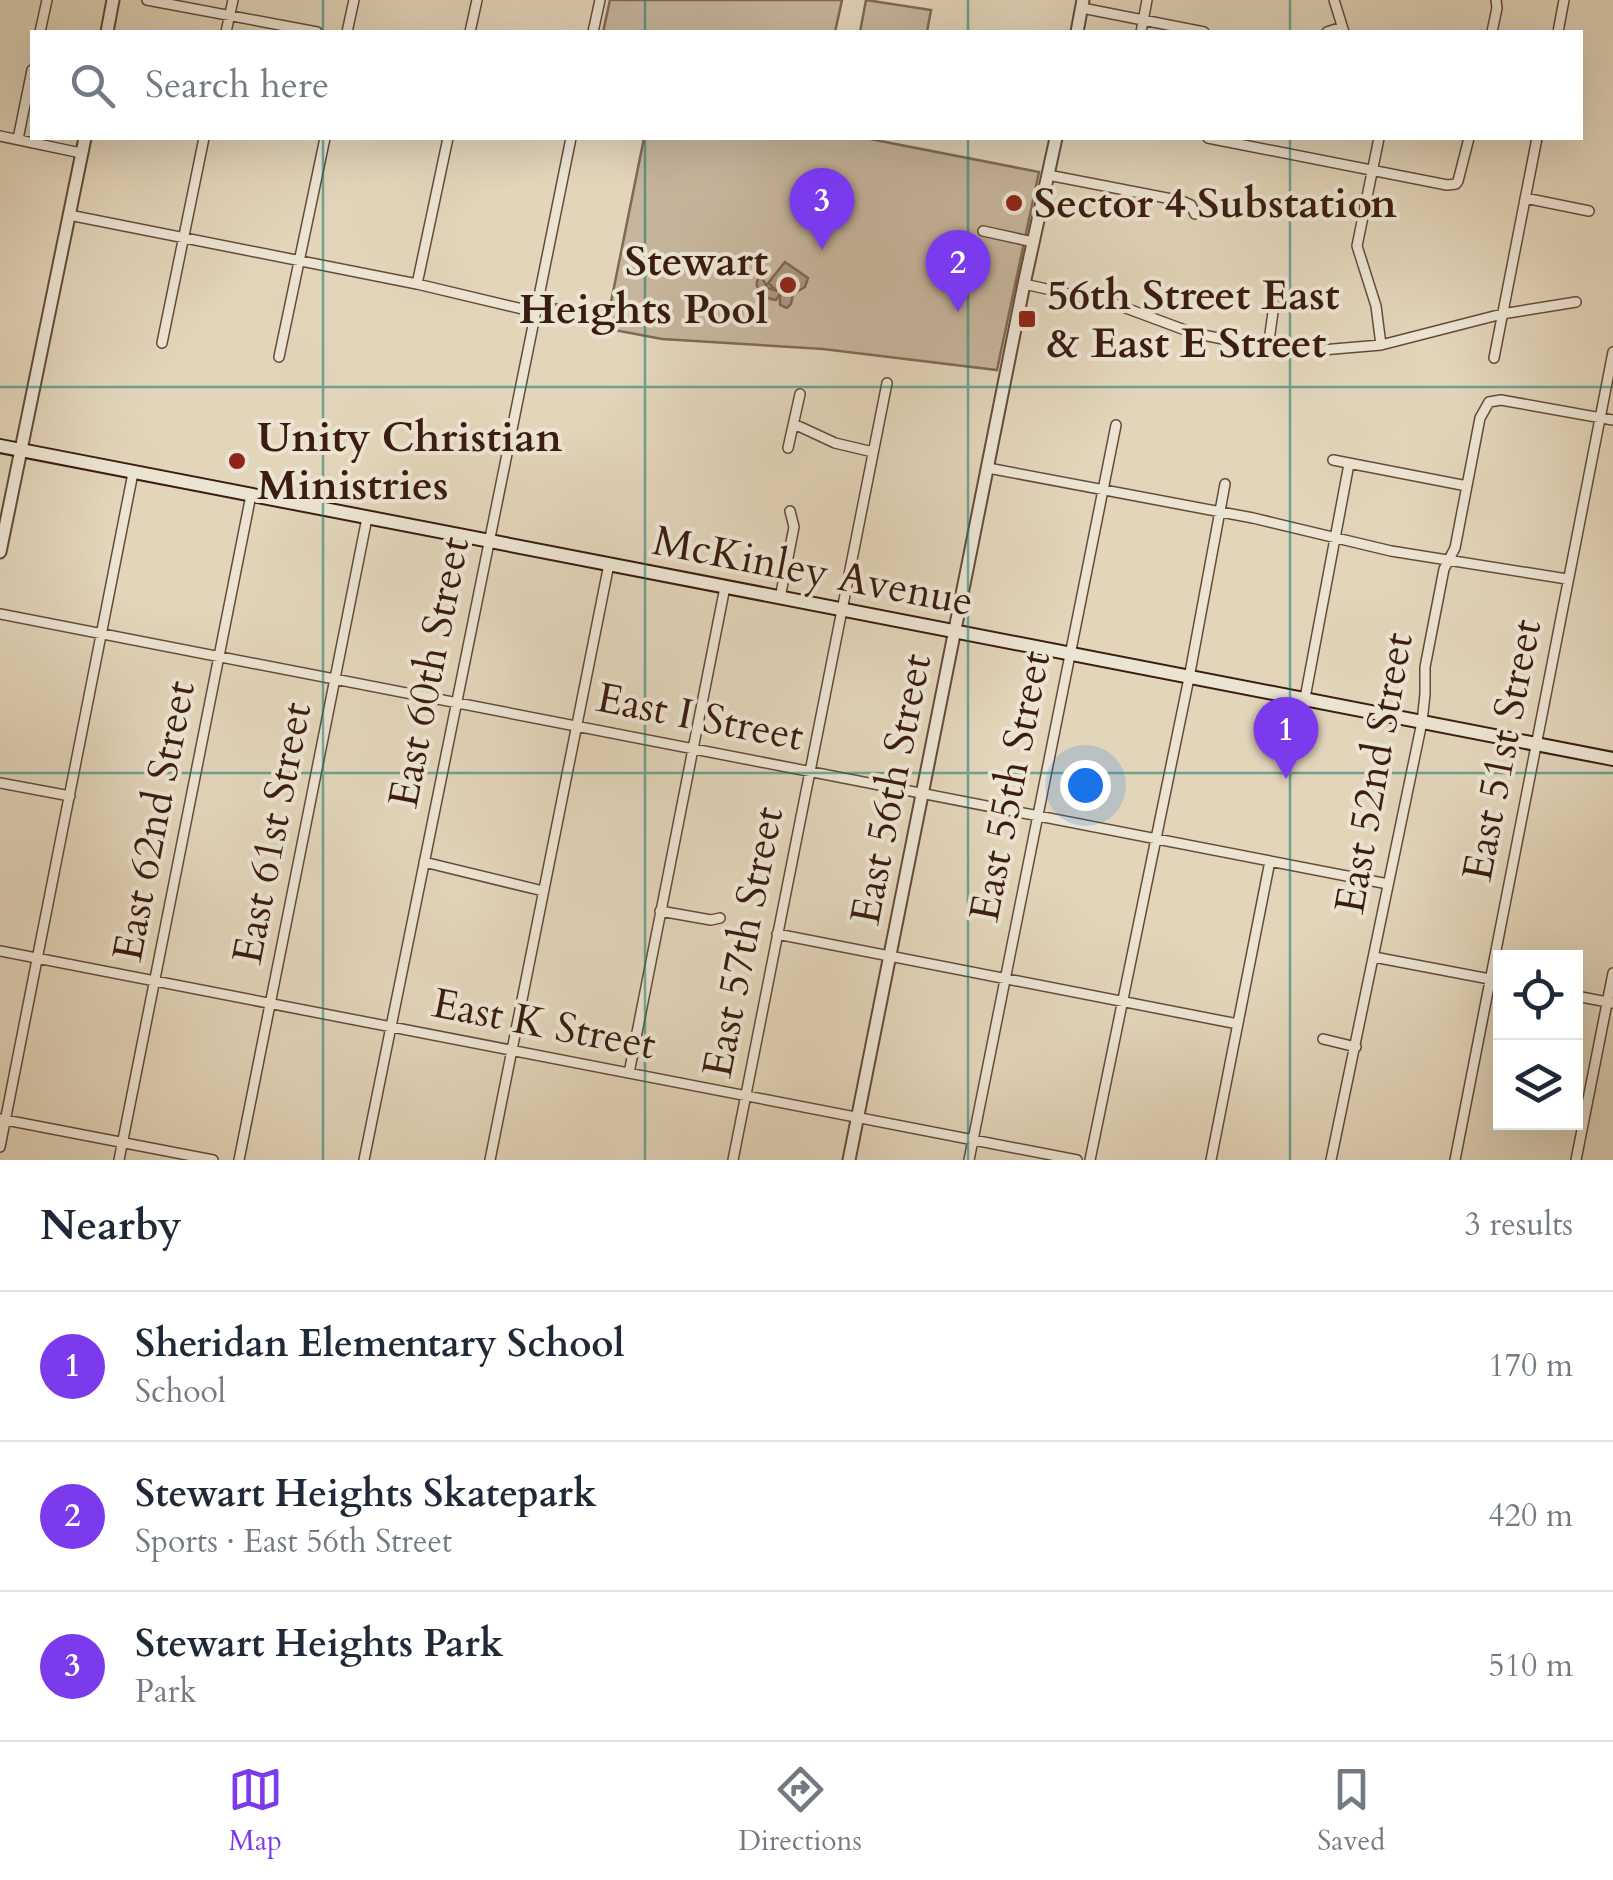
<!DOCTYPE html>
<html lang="en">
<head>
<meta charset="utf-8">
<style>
  :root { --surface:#fff; --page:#f6f6f7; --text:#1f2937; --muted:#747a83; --line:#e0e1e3; --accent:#7c3aed }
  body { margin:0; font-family:Cardo,serif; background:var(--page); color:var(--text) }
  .controls { position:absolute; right:30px; bottom:30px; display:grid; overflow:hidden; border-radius:0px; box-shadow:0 10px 40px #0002 }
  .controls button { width:90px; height:90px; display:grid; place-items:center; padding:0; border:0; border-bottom:2px solid var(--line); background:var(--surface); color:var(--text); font:50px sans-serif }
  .you { position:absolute; left:1085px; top:785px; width:35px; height:35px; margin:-25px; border:8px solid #fff; border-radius:50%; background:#1a73e8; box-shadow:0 0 0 15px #1a73e833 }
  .badge { display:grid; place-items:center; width:65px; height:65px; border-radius:50%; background:var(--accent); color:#fff; font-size:32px; font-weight:700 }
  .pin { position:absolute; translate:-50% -82px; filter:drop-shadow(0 2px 5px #0008) }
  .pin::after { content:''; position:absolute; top:52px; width:35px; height:30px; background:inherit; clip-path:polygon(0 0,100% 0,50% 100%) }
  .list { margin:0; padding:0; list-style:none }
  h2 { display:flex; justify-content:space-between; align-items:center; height:130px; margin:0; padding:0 40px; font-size:42px }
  h2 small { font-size:32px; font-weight:400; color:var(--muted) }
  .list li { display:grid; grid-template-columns:65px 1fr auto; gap:30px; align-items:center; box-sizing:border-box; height:150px; padding:0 40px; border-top:2px solid var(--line) }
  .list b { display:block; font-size:38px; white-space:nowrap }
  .list p { margin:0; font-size:32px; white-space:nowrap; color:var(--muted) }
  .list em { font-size:32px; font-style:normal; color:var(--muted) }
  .icon { flex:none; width:55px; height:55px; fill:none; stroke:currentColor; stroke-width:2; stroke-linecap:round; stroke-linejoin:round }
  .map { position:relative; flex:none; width:1613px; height:1160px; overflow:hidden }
  .search { position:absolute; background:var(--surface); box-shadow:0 10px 40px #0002; left:30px; right:30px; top:30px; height:110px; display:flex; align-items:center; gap:25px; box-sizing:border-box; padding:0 35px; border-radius:0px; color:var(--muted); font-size:38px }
  .sheet { height:580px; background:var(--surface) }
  nav { display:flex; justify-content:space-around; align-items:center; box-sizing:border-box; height:140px; border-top:2px solid var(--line); background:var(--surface); font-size:28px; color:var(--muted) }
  nav a { display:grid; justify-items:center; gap:5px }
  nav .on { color:var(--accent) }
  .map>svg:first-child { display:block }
  .green { fill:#c6b69d; stroke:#806956; stroke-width:2.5 }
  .water { fill:#a99680; stroke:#7d6553; stroke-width:2.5 }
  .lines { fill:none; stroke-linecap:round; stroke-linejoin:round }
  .minor-casing { stroke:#654a3a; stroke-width:12 }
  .tertiary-casing { stroke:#654a3a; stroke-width:15 }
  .secondary-casing { stroke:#3b1c10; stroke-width:16 }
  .minor { stroke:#ece4d2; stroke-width:9 }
  .tertiary { stroke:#ece4d2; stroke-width:11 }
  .secondary { stroke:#ece4d2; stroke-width:12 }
  .grid { fill:none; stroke:#0f766e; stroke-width:2.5; stroke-opacity:0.55 }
  .poi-dot { fill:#8f2418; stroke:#ece4d2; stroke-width:4 }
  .labels { text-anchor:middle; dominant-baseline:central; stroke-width:8; stroke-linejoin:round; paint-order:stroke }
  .poi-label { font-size:42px; font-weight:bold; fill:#3b1c10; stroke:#ece4d2; text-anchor:start }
  .street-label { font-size:42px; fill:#3b1c10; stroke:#ece4d2 }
</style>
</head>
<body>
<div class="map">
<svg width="1613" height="1160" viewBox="0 0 1613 1160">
  <rect width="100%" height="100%" fill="#e2d5ba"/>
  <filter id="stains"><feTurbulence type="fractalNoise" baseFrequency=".002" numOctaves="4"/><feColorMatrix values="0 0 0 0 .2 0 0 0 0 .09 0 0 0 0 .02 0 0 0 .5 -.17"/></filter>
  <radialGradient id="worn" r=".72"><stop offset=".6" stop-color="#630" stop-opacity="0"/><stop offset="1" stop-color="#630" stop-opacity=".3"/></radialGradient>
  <path class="green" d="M 610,0 L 842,0 L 835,32 L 603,32 Z
    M 866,0 L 931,10 L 927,32 L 860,32 Z
    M 644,138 L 865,138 L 1039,172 L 997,370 L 823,349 L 662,339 L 545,317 L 548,303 L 609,312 Z"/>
  <path class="water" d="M 785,262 L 808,278 L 805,287 L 793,294 L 791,304 L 787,308 L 780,305 L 780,294 L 776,300 C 766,299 753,289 758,279 L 762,278 L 768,288 L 777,291 L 768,283 Z"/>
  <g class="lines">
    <g class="minor-casing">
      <path id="minor" d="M 147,0 L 317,32
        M 1334,0 L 1344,32
        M 1082,8 L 1204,32
        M 40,32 L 47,0
        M 226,32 L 233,0
        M 347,32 L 354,0
        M 470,32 L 477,0
        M 593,32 L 600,0
        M 1141,32 L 1147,0
        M 1327,32 L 1342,27
        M 1492,32 L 1497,8 L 1496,0
        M 1558,32 L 1564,0
        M 0,136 L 81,153
        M 1208,138 L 1447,185 L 1456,184 L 1458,181 L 1469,138
        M 1379,138 L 1357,246 L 1376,306 L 1381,345
        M 18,139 L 32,70
        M 1048,175 L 1182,201 L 1191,205 L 1195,214
        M 1525,198 L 1589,211
        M 69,215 L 417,284 L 535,312
        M 983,231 L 1033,242
        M 417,284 L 448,138
        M 1024,284 L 1115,304 L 1193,333 L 1268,348 L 1310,351 L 1381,345 L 1502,314 L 1576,302
        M 162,343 L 204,138
        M 1268,348 L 1274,305 L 1269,283
        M 279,357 L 325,138
        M 1494,358 L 1537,138
        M 794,424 L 835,443 L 873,452
        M 788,448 L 800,394
        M 1333,460 L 1467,486
        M 988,468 L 1253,518 L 1391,551 L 1567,579
        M 780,598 L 794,527 L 790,511
        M 0,614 L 1388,884
        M 1305,698 L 1349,464
        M 0,783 L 70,796
        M 424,862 L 543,891
        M 660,911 L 711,920 L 720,918
        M 777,934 L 1238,1024
        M 0,951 L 1077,1160
        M 1374,957 L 1500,981
        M 1576,996 L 1613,1003
        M 1323,1039 L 1356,1047
        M 629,1073 L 725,587
        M 0,1119 L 213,1160
        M 0,1147 L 133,473
        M 119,1160 L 251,495
        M 239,1160 L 367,518
        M 364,1160 L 571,138
        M 490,1160 L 609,564
        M 733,1160 L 887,383
        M 969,1160 L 1116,425
        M 1090,1160 L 1189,678 L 1225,484
        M 1211,1160 L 1270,861
        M 1331,1160 L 1422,722 L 1425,694 L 1425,667 L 1444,569 L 1455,548 L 1480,418 L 1489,402 L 1501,400 L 1613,420
        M 1455,1160 L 1613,352
        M 1576,1160 L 1613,973"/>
    </g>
    <g class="tertiary-casing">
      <path id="tertiary" d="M 107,32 L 113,0
        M 1077,32 L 1083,0
        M 0,552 L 85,138
        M 849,1160 L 1024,284 L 1056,138"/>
    </g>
    <g class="secondary-casing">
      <path id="secondary" d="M 0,446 L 1613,759"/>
    </g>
    <use href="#minor" class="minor"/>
    <use href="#tertiary" class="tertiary"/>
    <use href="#secondary" class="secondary"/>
  </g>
  <path class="grid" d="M 323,0 L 323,32M 645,0 L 645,32M 968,0 L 968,32M 1290,0 L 1290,32M 323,138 L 323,1160M 645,138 L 645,1160M 968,138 L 968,1160M 1290,138 L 1290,1160M 0,387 L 1613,387M 0,773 L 1613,773"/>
  <g class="poi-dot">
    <circle cx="1014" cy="203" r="10"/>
    <circle cx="788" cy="285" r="10"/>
    <rect x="1017" y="309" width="20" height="20" rx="5"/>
    <circle cx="237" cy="461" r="10"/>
  </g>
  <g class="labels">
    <g class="poi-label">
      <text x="1034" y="203">Sector 4 Substation</text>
      <text x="768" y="261" text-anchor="end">Stewart<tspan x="768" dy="48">Heights Pool</tspan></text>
      <text x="1047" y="295">56th Street East<tspan x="1047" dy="48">&amp; East E Street</tspan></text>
      <text x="257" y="437">Unity Christian<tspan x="257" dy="48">Ministries</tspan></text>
    </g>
    <g class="street-label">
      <text transform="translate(813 571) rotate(11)">McKinley Avenue</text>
      <text transform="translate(429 672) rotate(-79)">East 60th Street</text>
      <text transform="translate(700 717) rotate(11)">East I Street</text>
      <text transform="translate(1502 750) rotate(-79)">East 51st Street</text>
      <text transform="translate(1374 773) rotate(-80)">East 52nd Street</text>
      <text transform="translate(1010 786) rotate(-79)">East 55th Street</text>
      <text transform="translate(891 789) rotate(-79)">East 56th Street</text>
      <text transform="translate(154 821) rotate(-79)">East 62nd Street</text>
      <text transform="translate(272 833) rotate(-79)">East 61st Street</text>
      <text transform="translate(743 942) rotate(-79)">East 57th Street</text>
      <text transform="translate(544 1024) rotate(11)">East K Street</text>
    </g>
  </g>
  <rect width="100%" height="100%" filter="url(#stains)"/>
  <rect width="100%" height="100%" fill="url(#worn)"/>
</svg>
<div class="controls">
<button><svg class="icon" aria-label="locate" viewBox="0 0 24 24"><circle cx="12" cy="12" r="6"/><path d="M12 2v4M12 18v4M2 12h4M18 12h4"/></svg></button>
<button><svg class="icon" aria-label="layers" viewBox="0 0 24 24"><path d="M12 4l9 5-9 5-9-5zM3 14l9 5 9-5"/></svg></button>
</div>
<div class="you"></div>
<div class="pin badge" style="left:1286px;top:779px">1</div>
<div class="pin badge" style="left:958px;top:312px">2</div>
<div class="pin badge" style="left:822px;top:250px">3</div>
<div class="search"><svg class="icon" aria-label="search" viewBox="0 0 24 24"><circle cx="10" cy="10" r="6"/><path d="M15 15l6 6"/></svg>Search here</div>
</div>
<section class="sheet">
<h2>Nearby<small>3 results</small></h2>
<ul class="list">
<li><span class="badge">1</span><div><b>Sheridan Elementary School</b><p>School</p></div><em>170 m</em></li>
<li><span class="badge">2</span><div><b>Stewart Heights Skatepark</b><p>Sports · East 56th Street</p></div><em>420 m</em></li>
<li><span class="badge">3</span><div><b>Stewart Heights Park</b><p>Park</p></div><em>510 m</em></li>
</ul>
</section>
<nav>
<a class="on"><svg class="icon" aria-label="map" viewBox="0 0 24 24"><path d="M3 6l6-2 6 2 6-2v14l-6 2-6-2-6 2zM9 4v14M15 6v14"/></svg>Map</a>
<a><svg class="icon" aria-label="directions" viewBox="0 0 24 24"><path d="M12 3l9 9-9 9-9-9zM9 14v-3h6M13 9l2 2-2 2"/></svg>Directions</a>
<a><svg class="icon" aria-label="saved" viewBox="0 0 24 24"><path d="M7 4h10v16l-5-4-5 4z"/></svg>Saved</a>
</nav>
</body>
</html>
